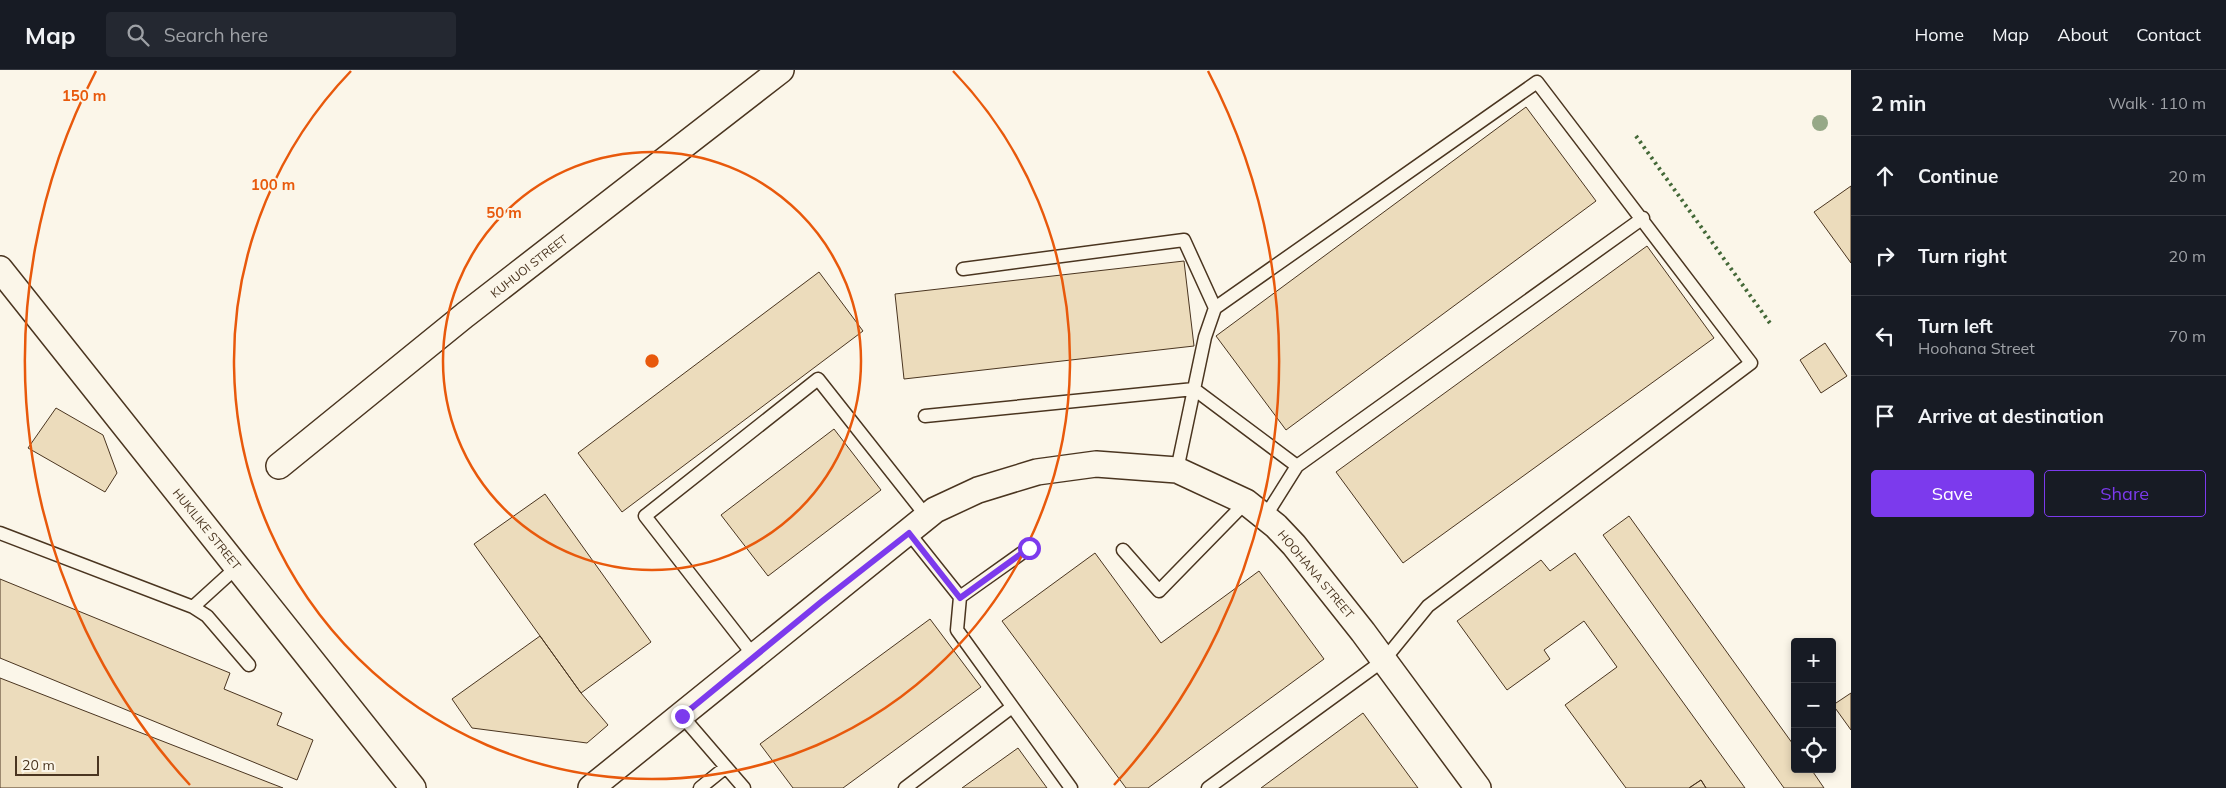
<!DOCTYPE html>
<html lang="en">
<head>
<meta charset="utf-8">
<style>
  :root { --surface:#171b24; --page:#242831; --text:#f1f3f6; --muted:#9ea1a6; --line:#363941; --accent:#7c3aed }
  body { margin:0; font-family:Mulish,sans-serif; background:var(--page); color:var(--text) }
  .controls { position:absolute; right:15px; bottom:15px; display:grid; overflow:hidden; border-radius:5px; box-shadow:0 2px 8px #0003 }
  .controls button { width:45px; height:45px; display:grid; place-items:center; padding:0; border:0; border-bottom:1px solid var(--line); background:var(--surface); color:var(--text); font:25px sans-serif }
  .scale { position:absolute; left:15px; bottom:12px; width:84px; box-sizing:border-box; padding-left:5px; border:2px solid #4a3520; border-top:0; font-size:14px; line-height:18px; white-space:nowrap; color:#4a3520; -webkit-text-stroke:4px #fbf6e9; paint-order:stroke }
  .stop { position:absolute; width:15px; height:15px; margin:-11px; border:4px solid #7c3aed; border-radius:50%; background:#fff }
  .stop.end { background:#7c3aed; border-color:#fff; box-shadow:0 1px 5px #0008 }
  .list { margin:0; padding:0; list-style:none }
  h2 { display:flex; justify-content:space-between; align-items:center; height:65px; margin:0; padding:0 20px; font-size:21px }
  h2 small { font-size:16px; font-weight:400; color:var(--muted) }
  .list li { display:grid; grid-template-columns:32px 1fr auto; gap:15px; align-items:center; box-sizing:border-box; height:80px; padding:0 20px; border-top:1px solid var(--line) }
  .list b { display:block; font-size:19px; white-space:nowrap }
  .list p { margin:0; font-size:16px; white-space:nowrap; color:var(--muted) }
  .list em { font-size:16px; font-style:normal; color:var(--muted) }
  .actions { display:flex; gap:10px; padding:15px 20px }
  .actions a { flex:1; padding:11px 0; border:1px solid var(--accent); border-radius:5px; text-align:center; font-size:18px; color:var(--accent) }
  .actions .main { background:var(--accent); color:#fff }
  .icon { flex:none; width:28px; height:28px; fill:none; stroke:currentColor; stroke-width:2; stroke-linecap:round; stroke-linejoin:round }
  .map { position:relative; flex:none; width:1851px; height:718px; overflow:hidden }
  header { display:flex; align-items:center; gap:30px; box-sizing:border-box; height:70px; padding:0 25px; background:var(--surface); border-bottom:1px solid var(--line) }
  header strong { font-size:24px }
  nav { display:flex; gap:28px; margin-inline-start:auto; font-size:18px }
  .search { width:350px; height:45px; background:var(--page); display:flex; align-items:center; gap:12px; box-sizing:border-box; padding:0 18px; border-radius:5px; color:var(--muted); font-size:19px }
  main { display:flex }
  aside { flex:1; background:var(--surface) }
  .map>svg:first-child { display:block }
  .building { fill:#ecdcbc; stroke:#4a3520 }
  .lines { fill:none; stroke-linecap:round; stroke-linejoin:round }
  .lane-casing { stroke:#4a3520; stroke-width:15 }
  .street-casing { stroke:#4a3520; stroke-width:28 }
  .lane { stroke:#fbf6e9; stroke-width:12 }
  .street { stroke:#fbf6e9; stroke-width:25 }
  .hedge { stroke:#436837; stroke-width:4; stroke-dasharray:2.5 4; stroke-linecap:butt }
  .tree { fill:#96a887 }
  .route { stroke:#7c3aed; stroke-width:6 }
  .ring { fill:none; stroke:#e8590c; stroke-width:2.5 }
  .labels { text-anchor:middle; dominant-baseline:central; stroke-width:4; stroke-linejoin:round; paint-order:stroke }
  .street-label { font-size:12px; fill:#4a3520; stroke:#fbf6e9 }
  .centre { fill:#e8590c; stroke:#fbf6e9; stroke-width:2.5 }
  .ring-label { font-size:15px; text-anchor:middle; font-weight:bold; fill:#e8590c; stroke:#fbf6e9; stroke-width:4; stroke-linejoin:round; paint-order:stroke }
</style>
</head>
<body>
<header>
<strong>Map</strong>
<div class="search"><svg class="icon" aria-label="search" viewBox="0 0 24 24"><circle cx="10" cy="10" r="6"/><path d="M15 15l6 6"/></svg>Search here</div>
<nav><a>Home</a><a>Map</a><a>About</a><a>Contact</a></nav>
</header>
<main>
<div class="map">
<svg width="1851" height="718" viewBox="0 0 1851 718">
  <rect width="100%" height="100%" fill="#fbf6e9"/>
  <path class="building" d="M 1526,37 L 1596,131 L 1286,360 L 1216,266 Z
    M 1851,116 L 1851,193 L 1814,142 Z
    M 1647,176 L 1714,268 L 1403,493 L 1336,402 Z
    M 1184,191 L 1194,276 L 904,309 L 895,224 Z
    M 819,202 L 863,261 L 622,442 L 578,383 Z
    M 1825,273 L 1847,306 L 1821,323 L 1800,290 Z
    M 56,338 L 103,365 L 117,403 L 105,422 L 28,378 Z
    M 834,359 L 881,420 L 768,506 L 721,445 Z
    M 545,424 L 651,572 L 581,623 L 474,474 Z
    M 1629,446 L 1795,677 L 1795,699 L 1811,699 L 1824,718 L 1784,718 L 1603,465 Z
    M 1095,483 L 1161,573 L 1259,501 L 1324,589 L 1148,718 L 1126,718 L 1002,551 Z
    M 1575,483 L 1745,718 L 1706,718 L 1701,710 L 1689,718 L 1626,718 L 1565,635 L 1617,597 L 1584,551 L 1544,580 L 1550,589 L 1507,620 L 1457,551 L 1541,490 L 1550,501 Z
    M 0,509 L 230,603 L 224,619 L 282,643 L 277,655 L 313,670 L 297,710 L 0,588 Z
    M 930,549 L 981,617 L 843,718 L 793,718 L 760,674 Z
    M 540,566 L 581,623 L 608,655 L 587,673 L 472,658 L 452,629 Z
    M 0,608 L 283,718 L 0,718 Z
    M 1851,623 L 1851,660 L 1833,635 Z
    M 1363,643 L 1418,718 L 1261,718 Z
    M 1018,678 L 1047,718 L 962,718 Z
    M 1701,710 L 1706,718 L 1689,718 Z"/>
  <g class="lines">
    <g class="lane-casing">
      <path id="lane" d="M 963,199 L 1184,170 L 1215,238
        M 925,346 L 1194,319 L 1297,396
        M 1177,400 L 1205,267 L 1215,238 L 1537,12 L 1751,293 L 1428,536 L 1384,590 L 1208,718
        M 1265,447 L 1297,396 L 1643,148
        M 0,463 L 193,537 L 237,497
        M 909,463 L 960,527
        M 1029,478 L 960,527 L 957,560 L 1071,718
        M 1123,480 L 1159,521 L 1246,432
        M 193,537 L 207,546 L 249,595
        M 754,586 L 645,446 L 818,309 L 927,447
        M 682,646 L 744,718
        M 700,718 L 726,697
        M 905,718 L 1012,637"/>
    </g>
    <g class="street-casing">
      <path id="street" d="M 0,199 L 413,718
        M 279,396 L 465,245 L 781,0
        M 591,718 L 935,440 L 978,420 L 1037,402 L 1096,394 L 1177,400 L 1246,432 L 1276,456 L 1294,475 L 1363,562 L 1478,718"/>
    </g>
    <use href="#lane" class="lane"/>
    <use href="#street" class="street"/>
    <path class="hedge" d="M 1636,66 L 1772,256"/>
  </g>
  <circle class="tree" cx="1820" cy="53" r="8"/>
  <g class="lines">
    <path class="route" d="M 682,646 L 821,532 L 909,463 L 960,528 L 1029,478"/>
  </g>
  <g class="ring">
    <circle cx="652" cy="291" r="209"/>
    <path d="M953 1A418 418 0 1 1 351 1"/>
    <path d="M190 715A627 627 0 0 1 96 1M1208 1A627 627 0 0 1 1114 715"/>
  </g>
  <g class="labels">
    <g class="street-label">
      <text transform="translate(529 196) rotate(-38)">KUHUOI STREET</text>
      <text transform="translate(207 459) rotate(51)">HUKILIKE STREET</text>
      <text transform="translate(1316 504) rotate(50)">HOOHANA STREET</text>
    </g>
  </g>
  <circle cx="652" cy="291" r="8" class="centre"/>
  <g class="ring-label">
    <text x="84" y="31">150 m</text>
    <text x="273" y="120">100 m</text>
    <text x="504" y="148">50 m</text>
  </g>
</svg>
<div class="controls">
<button>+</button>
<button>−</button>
<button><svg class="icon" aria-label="locate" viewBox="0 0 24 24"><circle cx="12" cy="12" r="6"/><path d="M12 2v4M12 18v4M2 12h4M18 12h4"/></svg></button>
</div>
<div class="scale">20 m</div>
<div class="stop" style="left:1029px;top:478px"></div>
<div class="stop end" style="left:682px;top:646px"></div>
</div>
<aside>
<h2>2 min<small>Walk · 110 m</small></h2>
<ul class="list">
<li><svg class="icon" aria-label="ahead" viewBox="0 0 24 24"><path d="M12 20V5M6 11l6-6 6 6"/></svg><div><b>Continue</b></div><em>20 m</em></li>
<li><svg class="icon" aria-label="right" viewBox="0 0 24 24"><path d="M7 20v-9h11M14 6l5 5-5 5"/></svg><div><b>Turn right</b></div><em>20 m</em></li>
<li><svg class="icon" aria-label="left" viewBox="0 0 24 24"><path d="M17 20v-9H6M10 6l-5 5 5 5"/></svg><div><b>Turn left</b><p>Hoohana Street</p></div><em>70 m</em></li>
<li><svg class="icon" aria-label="arrive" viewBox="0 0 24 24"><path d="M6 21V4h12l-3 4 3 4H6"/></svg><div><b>Arrive at destination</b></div></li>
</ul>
<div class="actions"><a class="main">Save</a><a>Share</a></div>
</aside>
</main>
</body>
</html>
